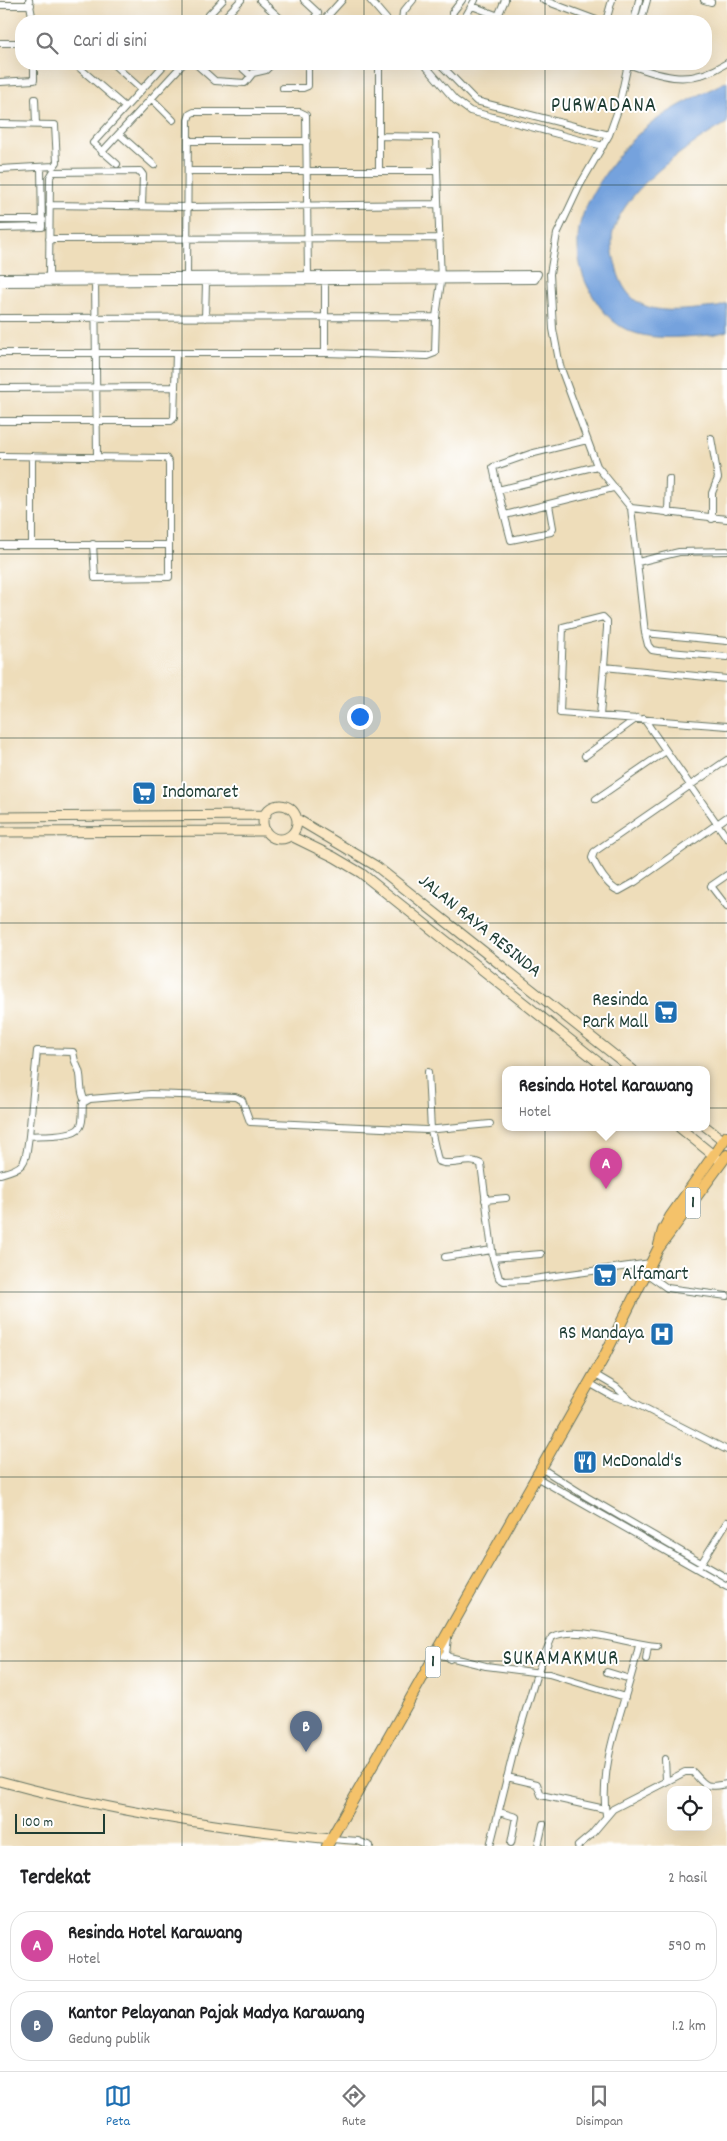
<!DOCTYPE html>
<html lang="id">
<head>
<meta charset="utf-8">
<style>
  :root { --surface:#fff; --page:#f2f2f2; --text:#202124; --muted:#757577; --line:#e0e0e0; --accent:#1f6fb2 }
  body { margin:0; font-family:Dekko,sans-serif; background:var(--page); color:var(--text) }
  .controls { position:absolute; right:15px; bottom:15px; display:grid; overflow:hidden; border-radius:10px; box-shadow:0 5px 20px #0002 }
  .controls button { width:45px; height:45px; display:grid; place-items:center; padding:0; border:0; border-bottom:1px solid var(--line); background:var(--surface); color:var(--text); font:25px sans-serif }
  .scale { position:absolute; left:15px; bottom:12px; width:90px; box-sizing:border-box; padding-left:5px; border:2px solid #1f3d34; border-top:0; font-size:14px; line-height:18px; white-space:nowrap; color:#1f3d34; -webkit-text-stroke:4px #fff; paint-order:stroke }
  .you { position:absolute; left:359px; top:716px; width:18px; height:18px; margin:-12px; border:4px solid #fff; border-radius:50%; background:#1a73e8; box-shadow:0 0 0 8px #1a73e833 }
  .badge { display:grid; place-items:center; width:32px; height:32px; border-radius:50%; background:var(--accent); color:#fff; font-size:16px; font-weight:700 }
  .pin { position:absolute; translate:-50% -41px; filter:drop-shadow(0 1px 2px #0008) }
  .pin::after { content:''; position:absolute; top:26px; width:18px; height:15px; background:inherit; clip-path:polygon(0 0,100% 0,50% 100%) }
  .popup { position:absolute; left:502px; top:1066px; width:208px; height:65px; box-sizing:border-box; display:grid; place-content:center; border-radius:10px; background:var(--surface); filter:drop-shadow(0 1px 4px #0005); font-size:16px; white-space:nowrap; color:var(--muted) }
  .popup b { font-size:19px; color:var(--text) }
  .popup::after { content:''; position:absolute; left:50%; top:100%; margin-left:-10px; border:10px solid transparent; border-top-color:var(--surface) }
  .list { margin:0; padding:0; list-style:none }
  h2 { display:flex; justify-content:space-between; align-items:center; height:65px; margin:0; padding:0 20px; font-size:21px }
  h2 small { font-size:16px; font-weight:400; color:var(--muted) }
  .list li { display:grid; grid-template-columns:32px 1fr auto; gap:15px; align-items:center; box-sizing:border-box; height:70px; margin:0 10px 10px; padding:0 10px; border:1px solid var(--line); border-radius:20px }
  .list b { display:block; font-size:19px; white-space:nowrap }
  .list p { margin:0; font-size:16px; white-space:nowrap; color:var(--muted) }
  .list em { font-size:16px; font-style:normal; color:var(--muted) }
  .icon { flex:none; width:28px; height:28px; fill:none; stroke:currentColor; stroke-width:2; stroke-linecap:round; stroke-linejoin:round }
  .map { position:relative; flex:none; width:727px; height:1846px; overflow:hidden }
  .search { position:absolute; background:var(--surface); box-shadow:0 5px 20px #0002; left:15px; right:15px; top:15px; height:55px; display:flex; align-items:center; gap:12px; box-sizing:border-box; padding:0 18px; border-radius:20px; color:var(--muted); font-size:19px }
  .sheet { height:225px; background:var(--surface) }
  nav { display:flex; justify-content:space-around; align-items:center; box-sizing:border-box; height:70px; border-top:1px solid var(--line); background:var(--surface); font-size:14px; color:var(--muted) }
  nav a { display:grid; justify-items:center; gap:2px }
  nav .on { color:var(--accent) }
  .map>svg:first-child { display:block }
  .water { fill:#74a2dd; stroke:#4a7088 }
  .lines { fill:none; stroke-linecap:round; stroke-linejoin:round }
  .street-casing { stroke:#677563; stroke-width:8 }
  .secondary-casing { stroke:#677563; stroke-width:11 }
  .primary-casing { stroke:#677563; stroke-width:12 }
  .street { stroke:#fff; stroke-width:6 }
  .secondary { stroke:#fbe7c3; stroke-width:9 }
  .primary { stroke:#f4c26a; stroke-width:10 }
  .grid { fill:none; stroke:#1f3d34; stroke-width:1; stroke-opacity:0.55 }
  .labels { text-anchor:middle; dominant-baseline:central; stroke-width:4; stroke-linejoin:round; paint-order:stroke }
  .shield { fill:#fff; stroke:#627771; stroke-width:1 }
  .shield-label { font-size:18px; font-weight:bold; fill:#1f3d34 }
  .poi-label { font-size:19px; fill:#1f3d34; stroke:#fff; text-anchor:start }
  .street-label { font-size:19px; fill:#1f3d34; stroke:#fff }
  .quarter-label { font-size:21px; letter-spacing:1px; fill:#1f3d34; stroke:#fff }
</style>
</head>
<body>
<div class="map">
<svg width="727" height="1846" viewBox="0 0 727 1846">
  <rect width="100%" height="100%" fill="#fff"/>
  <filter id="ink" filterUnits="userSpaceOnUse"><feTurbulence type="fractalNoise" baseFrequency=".02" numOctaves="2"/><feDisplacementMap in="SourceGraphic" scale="10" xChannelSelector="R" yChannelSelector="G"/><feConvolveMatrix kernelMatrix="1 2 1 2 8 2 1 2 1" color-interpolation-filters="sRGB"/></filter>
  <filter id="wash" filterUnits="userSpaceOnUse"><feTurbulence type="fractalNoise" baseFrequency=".0096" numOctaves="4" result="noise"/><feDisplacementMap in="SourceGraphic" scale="20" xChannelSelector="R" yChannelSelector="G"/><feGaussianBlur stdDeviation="1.12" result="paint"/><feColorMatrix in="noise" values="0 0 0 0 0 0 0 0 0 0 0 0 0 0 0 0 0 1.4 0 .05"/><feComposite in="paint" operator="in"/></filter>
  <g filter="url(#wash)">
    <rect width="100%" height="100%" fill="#eeddba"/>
    <path class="water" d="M 727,81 L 727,123 C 688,145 626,187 613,232 C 610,244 614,258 617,270 C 631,322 676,310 718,307 L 727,304 L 727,331 C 712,336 698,336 683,337 C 635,340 610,330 588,287 C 578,268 575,241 581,220 C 588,198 604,174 619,155 C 646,119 688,101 727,81 Z"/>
  </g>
  <g filter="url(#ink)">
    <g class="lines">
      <g class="street-casing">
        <path id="street" d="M 29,0 L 33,21
          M 260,0 L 283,21
          M 304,0 L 318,13 L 312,21
          M 370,0 L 388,21
          M 543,0 L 599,21
          M 704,0 L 711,2
          M 0,5 L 31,5
          M 472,6 L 512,21
          M 227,15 L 235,21
          M 498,16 L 505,0
          M 203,21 L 223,0
          M 221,21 L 241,0
          M 323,21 L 342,0
          M 402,21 L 403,12 L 413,0
          M 455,21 L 452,13 L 462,0
          M 463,21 L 475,0
          M 606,21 L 612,0
          M 634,21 L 639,0
          M 641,21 L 647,0
          M 0,43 L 21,43
          M 75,64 L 125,107
          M 113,64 L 141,89
          M 196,64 L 215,81 L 245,83 L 253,73 L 266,70 L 272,64
          M 238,64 L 250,75
          M 424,64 L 455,100 L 470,111 L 603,146
          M 440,64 L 476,101 L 609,135
          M 628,64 L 618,110 L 609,135 L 580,185 L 557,234 L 550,274 L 553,329 L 560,366 L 597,466 L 631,508 L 727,519
          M 628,64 C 665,78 691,86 727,63
          M 379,69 L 379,170
          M 0,82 L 34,80 L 34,64
          M 283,88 L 303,88 L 308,86 L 308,64
          M 151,98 L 173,120
          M 35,99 L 36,124
          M 0,124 L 55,125 L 57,162 L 54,166 L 0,169
          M 119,134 L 154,165
          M 188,141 L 307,141
          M 102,152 L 183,64
          M 117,164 L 93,143 L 165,64
          M 188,171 L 437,171
          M 49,205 L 188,207 L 436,204 L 438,200 L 436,137 L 379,136
          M 0,220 L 43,220
          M 0,228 L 42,227 L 41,168
          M 49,239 L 440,238
          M 0,277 L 538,274 L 535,280 L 0,283
          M 49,277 L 50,177 L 53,172 L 140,171 L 143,175 L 142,206
          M 187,277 L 188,120 L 190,114 L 194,112 L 300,112 L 306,115 L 308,276
          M 95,280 L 97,456
          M 436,317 L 441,282 L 438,200
          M 0,318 L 436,317 L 435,353 L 427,356 L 325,353 L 0,353
          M 205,318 L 206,283
          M 325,353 L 325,282
          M 0,388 L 175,387 L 176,353
          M 0,421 L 171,421 L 174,418 L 175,387
          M 711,438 L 718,478 L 712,493 L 712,519
          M 587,440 L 530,454 L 493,467 L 498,490 L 597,466
          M 0,456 L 166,458 L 169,463 L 169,577 L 95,578 L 93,544
          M 498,490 L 511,540 L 551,532 L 553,528 L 549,505
          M 631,508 L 645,633 L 648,645 L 652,650 L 658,651 L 727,657
          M 668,513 L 669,479
          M 505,515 L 613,488
          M 0,545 L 169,545
          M 32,545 L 32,456
          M 638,562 L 679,552 L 727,551
          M 645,633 L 727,641
          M 604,667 L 727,679
          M 600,716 L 607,628 L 607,621 L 603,617 L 563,627 L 560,713 L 727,726
          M 644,719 L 727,838
          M 585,756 L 637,718
          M 727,760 L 594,852 L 592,858 C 597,868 608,887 619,891 L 635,882 L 727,817
          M 596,799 L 666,751
          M 727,875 L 711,886 L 727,907
          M 428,1072 L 431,1130 L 438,1161 C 450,1168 469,1156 481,1164 L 493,1258 L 499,1278 L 504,1281 L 526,1280 L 651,1263
          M 29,1136 L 37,1051 L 73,1052 C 74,1060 75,1062 78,1068 C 83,1077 78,1089 85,1101
          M 0,1174 C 28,1167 25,1162 29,1136 C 40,1135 74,1137 80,1127 C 84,1121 82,1110 83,1103 L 90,1099 L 151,1094 L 235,1097 L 242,1100 L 250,1122 L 426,1130 L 490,1124
          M 485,1200 L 506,1198
          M 445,1257 L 492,1250
          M 493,1258 L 541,1254
          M 646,1273 L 667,1288 L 727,1296
          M 594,1374 L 616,1387 L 631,1401 L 727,1450
          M 589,1383 L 612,1396 L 630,1401
          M 541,1468 L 587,1497 L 727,1578
          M 536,1477 L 727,1586
          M 699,1567 L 727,1522
          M 448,1638 L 446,1654 L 450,1659
          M 437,1654 L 486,1666 L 549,1674 L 625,1697
          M 646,1659 L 648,1646
          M 607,1672 L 630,1679
          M 665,1759 L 666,1780
          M 507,1777 L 537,1784 L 541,1795 L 605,1809
          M 499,1812 L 516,1817 L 511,1843
          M 606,1815 C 598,1759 628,1699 639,1645
          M 331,1839 L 358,1841 L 370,1846
          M 490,1846 L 515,1746 L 537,1673 L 552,1637 C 575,1624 631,1645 657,1646
          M 538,1846 L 543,1824
          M 578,1846 L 591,1835 L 613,1809 L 685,1772 L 693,1772 C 706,1787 706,1788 727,1784"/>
      </g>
      <g class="secondary-casing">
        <path id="secondary" d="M263 822a17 17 0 1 1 34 0a17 17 0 1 1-34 0Z
          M 0,817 L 266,815
          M 297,819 L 376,866 L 633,1070
          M 0,832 L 265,831
          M 291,836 L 334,857 L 361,873 L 608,1070
          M 706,1127 L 719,1137
          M 680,1128 L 718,1159
          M 0,1781 C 108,1811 219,1828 331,1839"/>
      </g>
      <g class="primary-casing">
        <path id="primary" d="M 659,1245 L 663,1230 L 670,1217 L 727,1136
          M 327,1846 L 604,1357 L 658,1249 L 727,1155"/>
      </g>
      <use href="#street" class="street"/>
      <use href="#secondary" class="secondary"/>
      <use href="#primary" class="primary"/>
    </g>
  </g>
  <path class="grid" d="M 182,0 L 182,21M 364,0 L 364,21M 545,0 L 545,21M 182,64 L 182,1846M 364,64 L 364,1846M 545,64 L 545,1846M 0,185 L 727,185M 0,369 L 727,369M 0,554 L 727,554M 0,738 L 727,738M 0,923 L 727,923M 0,1108 L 727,1108M 0,1292 L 727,1292M 0,1477 L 727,1477M 0,1661 L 727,1661"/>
  <defs>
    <g id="supermarket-square" transform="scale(1.25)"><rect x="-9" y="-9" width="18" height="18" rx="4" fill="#1f6fb2" stroke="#fff"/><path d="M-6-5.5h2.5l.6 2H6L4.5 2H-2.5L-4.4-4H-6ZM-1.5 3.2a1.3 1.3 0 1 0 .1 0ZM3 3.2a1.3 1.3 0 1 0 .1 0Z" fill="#fff"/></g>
    <g id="hospital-square" transform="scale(1.25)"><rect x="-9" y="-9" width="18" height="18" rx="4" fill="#1f6fb2" stroke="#fff"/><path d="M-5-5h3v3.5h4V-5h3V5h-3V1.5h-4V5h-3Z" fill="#fff"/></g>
    <g id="restaurant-square" transform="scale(1.25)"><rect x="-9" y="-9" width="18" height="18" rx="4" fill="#1f6fb2" stroke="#fff"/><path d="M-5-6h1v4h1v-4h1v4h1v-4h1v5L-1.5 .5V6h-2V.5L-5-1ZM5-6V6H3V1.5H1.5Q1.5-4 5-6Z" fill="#fff"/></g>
  </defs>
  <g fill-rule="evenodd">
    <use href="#supermarket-square" x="144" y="793"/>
    <use href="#supermarket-square" x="666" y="1012"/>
    <use href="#supermarket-square" x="605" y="1275"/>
    <use href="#hospital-square" x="662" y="1334"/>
    <use href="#restaurant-square" x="585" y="1462"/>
  </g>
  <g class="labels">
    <g class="shield">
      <rect x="685.5" y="1187.5" width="15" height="31" rx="4"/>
      <rect x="425.5" y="1646.5" width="15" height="31" rx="4"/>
    </g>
    <g class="shield-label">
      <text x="693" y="1203">1</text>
      <text x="433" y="1662">1</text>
    </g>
    <g class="poi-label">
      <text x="162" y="793">Indomaret</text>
      <text x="648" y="1001" text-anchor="end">Resinda<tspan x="648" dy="22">Park Mall</tspan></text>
      <text x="622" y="1275">Alfamart</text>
      <text x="644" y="1334" text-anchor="end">RS Mandaya</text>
      <text x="602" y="1462">McDonald's</text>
    </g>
    <g class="street-label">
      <text transform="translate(479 927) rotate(39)">JALAN RAYA RESINDA</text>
    </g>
    <g class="quarter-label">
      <text x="604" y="107">PURWADANA</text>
      <text x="561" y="1660">SUKAMAKMUR</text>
    </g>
  </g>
</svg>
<div class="controls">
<button><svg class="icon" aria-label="locate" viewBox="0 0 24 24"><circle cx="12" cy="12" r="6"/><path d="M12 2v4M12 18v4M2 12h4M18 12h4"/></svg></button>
</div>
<div class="scale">100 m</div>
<div class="you"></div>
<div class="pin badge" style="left:606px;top:1189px;background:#d1479c">A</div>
<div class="popup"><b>Resinda Hotel Karawang</b>Hotel</div>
<div class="pin badge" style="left:306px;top:1752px;background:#5c6f8a">B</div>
<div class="search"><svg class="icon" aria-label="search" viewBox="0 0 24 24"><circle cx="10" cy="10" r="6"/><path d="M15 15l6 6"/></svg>Cari di sini</div>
</div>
<section class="sheet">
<h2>Terdekat<small>2 hasil</small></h2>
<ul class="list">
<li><span class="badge" style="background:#d1479c">A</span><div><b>Resinda Hotel Karawang</b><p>Hotel</p></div><em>590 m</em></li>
<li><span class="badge" style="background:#5c6f8a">B</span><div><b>Kantor Pelayanan Pajak Madya Karawang</b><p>Gedung publik</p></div><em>1.2 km</em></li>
</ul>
</section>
<nav>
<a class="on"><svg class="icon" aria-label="map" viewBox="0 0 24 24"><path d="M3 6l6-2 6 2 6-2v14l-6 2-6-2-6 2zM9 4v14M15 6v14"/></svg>Peta</a>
<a><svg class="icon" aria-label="directions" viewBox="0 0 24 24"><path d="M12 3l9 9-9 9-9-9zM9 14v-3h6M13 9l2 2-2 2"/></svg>Rute</a>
<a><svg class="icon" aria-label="saved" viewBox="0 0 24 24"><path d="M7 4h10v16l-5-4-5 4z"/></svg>Disimpan</a>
</nav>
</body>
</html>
